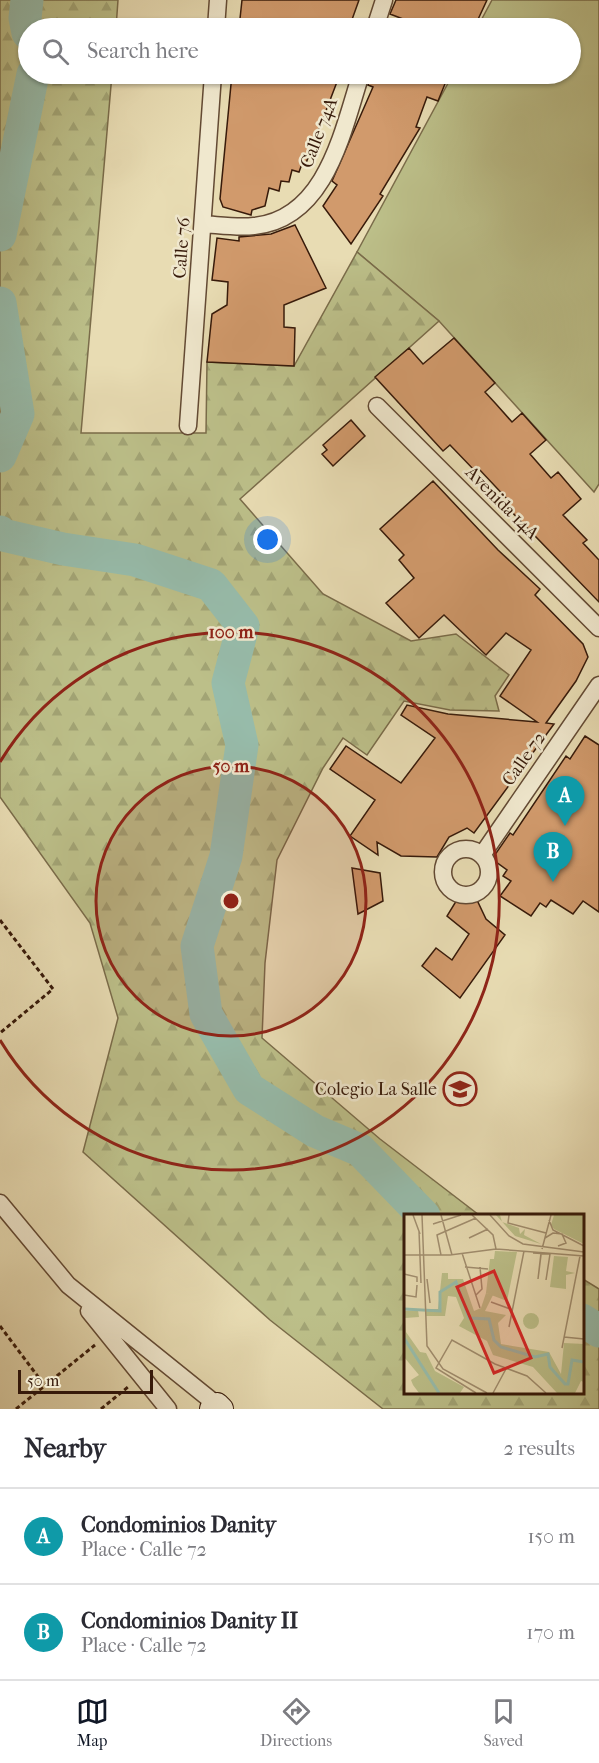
<!DOCTYPE html>
<html lang="en">
<head>
<meta charset="utf-8">
<style>
  :root { --surface:#fff; --page:#f2f2f3; --text:#2b2b33; --muted:#7c7c81; --line:#e1e1e2; --accent:#111827 }
  body { margin:0; font-family:"IM FELL French Canon",serif; background:var(--page); color:var(--text) }
  .scale { position:absolute; left:18px; bottom:15px; width:135px; box-sizing:border-box; padding-left:6px; border:3px solid #371a0a; border-top:0; font-size:16px; line-height:21px; white-space:nowrap; color:#371a0a; -webkit-text-stroke:4px #f0e8ce; paint-order:stroke }
  .you { position:absolute; left:268px; top:540px; width:21px; height:21px; margin:-15px; border:4px solid #fff; border-radius:50%; background:#1a73e8; box-shadow:0 0 0 9px #1a73e833 }
  .badge { display:grid; place-items:center; width:39px; height:39px; border-radius:50%; background:var(--accent); color:#fff; font-size:20px; font-weight:700 }
  .pin { position:absolute; translate:-50% -50px; filter:drop-shadow(0 2px 3px #0008) }
  .pin::after { content:''; position:absolute; top:32px; width:21px; height:18px; background:inherit; clip-path:polygon(0 0,100% 0,50% 100%) }
  .list { margin:0; padding:0; list-style:none }
  h2 { display:flex; justify-content:space-between; align-items:center; height:78px; margin:0; padding:0 24px; font-size:26px }
  h2 small { font-size:20px; font-weight:400; color:var(--muted) }
  .list li { display:grid; grid-template-columns:39px 1fr auto; gap:18px; align-items:center; box-sizing:border-box; height:96px; padding:0 24px; border-top:2px solid var(--line) }
  .list b { display:block; font-size:22px; white-space:nowrap }
  .list p { margin:0; font-size:20px; white-space:nowrap; color:var(--muted) }
  .list em { font-size:20px; font-style:normal; color:var(--muted) }
  .icon { flex:none; width:33px; height:33px; fill:none; stroke:currentColor; stroke-width:2; stroke-linecap:round; stroke-linejoin:round }
  .map { position:relative; flex:none; width:599px; height:1409px; overflow:hidden }
  .search { position:absolute; background:var(--surface); box-shadow:0 2px 4px #0004; left:18px; right:18px; top:18px; height:66px; display:flex; align-items:center; gap:15px; box-sizing:border-box; padding:0 21px; border-radius:33px; color:var(--muted); font-size:22px }
  .sheet { height:270px; background:var(--surface) }
  nav { display:flex; justify-content:space-around; align-items:center; box-sizing:border-box; height:84px; border-top:2px solid var(--line); background:var(--surface); font-size:16px; color:var(--muted) }
  nav a { display:grid; justify-items:center; gap:3px }
  nav .on { color:var(--accent) }
  .map>svg:first-child { display:block }
  .green { fill:#bcbf89; stroke:#7a6c4a; stroke-width:1.5 }
  .forest { fill:url(#forest-firs); stroke:#7a6c4a; stroke-width:1.5 }
  .lines { fill:none; stroke-linecap:round; stroke-linejoin:round }
  .river { stroke:#97bcab; stroke-width:33 }
  .building { fill:#d19a6c; stroke:#371a0a; stroke-width:1.5 }
  .street-casing { stroke:#634a34; stroke-width:19 }
  .secondary-casing { stroke:#371a0a; stroke-width:26 }
  .path { stroke:#371a0a; stroke-width:3; stroke-dasharray:4.5 3; stroke-linecap:butt }
  .street { stroke:#f0e8ce; stroke-width:16 }
  .secondary { stroke:#f0e8ce; stroke-width:24 }
  .ring { fill:none; stroke:#8f2418; stroke-width:3 }
  .labels { text-anchor:middle; dominant-baseline:central; stroke-width:5; stroke-linejoin:round; paint-order:stroke }
  .street-label { font-size:18px; fill:#371a0a; stroke:#f0e8ce }
  .poi-label { font-size:18px; fill:#371a0a; stroke:#f0e8ce; text-anchor:end }
  .inset-river { fill:none; stroke:#97bcab; stroke-width:3 }
  .inset-road { fill:none; stroke:#a18e6f; stroke-width:1.5 }
  .view { fill:#d62828; fill-opacity:0.15; stroke:#d62828; stroke-width:3 }
  .inset-edge { fill:none; stroke:#371a0a; stroke-width:3 }
  .centre { fill:#8f2418; stroke:#f0e8ce; stroke-width:3 }
  .ring-label { font-size:18px; text-anchor:middle; font-weight:bold; fill:#8f2418; stroke:#f0e8ce; stroke-width:5; stroke-linejoin:round; paint-order:stroke }
</style>
</head>
<body>
<div class="map">
<svg width="599" height="1409" viewBox="0 0 599 1409">
  <defs>
    <pattern id="forest-firs" width="22" height="20" patternUnits="userSpaceOnUse" patternTransform="scale(1.5)"><rect width="22" height="20" fill="#bcbf89"/><path d="M5 1l3.5 6h-7zM16 11l3.5 6h-7z" fill="#a2a475"/></pattern>
  </defs>
  <rect width="100%" height="100%" fill="#e8dcb3"/>
  <filter id="stains"><feTurbulence type="fractalNoise" baseFrequency=".00333" numOctaves="4"/><feColorMatrix values="0 0 0 0 .2 0 0 0 0 .09 0 0 0 0 .02 0 0 0 .5 -.17"/></filter>
  <radialGradient id="worn" r=".72"><stop offset=".6" stop-color="#630" stop-opacity="0"/><stop offset="1" stop-color="#630" stop-opacity=".3"/></radialGradient>
  <path class="green" d="M 492,0 L 599,0 L 599,484 L 594,492 L 439,321 L 357,252 L 453,74 L 570,74 L 570,28 L 477,28 Z"/>
  <path class="forest" d="M 0,0 L 118,0 L 116,28 L 28,28 L 28,74 L 112,74 L 81,433 L 206,433 L 207,362 L 294,366 L 357,252 L 439,321 L 240,499 L 323,594 L 411,641 L 456,634 L 509,675 L 495,696 L 499,711 L 450,710 L 404,701 L 367,755 L 343,738 L 323,768 L 277,860 L 265,963 L 262,1038 L 380,1139 L 479,1215 L 406,1216 L 406,1392 L 582,1392 L 583,1279 L 599,1289 L 599,1409 L 383,1409 L 270,1320 L 83,1152 L 118,1018 L 90,923 L 0,797 Z"/>
  <g class="lines">
    <path class="river" d="M 27,0 L 25,18 L 28,33
      M 0,235 L 33,74
      M 0,303 L 18,414 L 0,456
      M 0,532 L 3,535 L 63,549 L 135,560 L 211,585 L 243,626 L 228,683 L 242,745 L 226,856 L 197,946 L 206,1014 L 249,1089 L 315,1131 L 360,1150 L 424,1216
      M 582,1320 L 599,1331"/>
  </g>
  <path class="building" d="M 242,0 L 359,0 L 349,28 L 239,28 Z
    M 396,0 L 487,0 L 474,28 L 400,28 L 403,19 L 390,14 Z
    M 232,74 L 340,74 L 306,163 L 303,161 L 299,172 L 292,170 L 289,182 L 281,181 L 279,191 L 269,188 L 265,206 L 252,210 L 251,215 L 223,207 L 220,199 Z
    M 373,74 L 449,74 L 438,101 L 427,97 L 416,127 L 420,128 L 380,194 L 383,196 L 351,244 L 323,206 L 337,185 L 332,181 L 373,87 L 368,85 Z
    M 295,225 L 326,288 L 284,305 L 284,327 L 295,328 L 294,366 L 207,362 L 212,314 L 227,305 L 228,282 L 212,280 L 217,238 L 239,241 L 239,237 L 271,234 Z
    M 454,338 L 495,383 L 485,392 L 496,404 L 512,422 L 522,413 L 546,440 L 530,454 L 551,478 L 558,472 L 581,499 L 563,515 L 587,540 L 583,543 L 599,560 L 599,602 L 506,506 L 510,502 L 479,469 L 476,472 L 450,445 L 443,451 L 375,377 L 409,348 L 423,364 Z
    M 351,420 L 365,436 L 333,466 L 322,454 L 327,450 L 323,445 Z
    M 433,481 L 498,550 L 540,589 L 535,595 L 583,644 L 588,657 L 576,681 L 546,723 L 554,724 L 474,833 L 467,828 L 449,837 L 437,857 L 401,856 L 377,842 L 378,855 L 350,836 L 375,800 L 330,769 L 346,746 L 401,783 L 435,738 L 401,715 L 407,705 L 448,714 L 537,722 L 500,696 L 531,650 L 506,633 L 486,655 L 444,615 L 419,638 L 386,603 L 414,578 L 399,560 L 404,555 L 380,529 Z
    M 585,736 L 599,745 L 599,912 L 583,901 L 573,914 L 551,900 L 546,907 L 540,903 L 531,916 L 500,896 L 511,881 L 503,876 L 507,870 L 492,859 L 510,833 L 513,835 L 566,756 L 570,759 Z
    M 352,868 L 380,873 L 383,901 L 358,914 Z
    M 458,898 L 476,898 L 486,919 L 505,935 L 460,998 L 422,966 L 436,948 L 452,960 L 469,934 L 447,916 Z"/>
  <g class="lines">
    <g class="street-casing">
      <path id="street" d="M 216,28 L 218,0
        M 375,28 L 384,0
        M 203,224 C 219,225 237,228 254,226 C 327,219 343,129 361,74
        M 377,406 L 599,628
        M 188,426 L 213,74
        M443 872a23 23 0 1 1 46 0a23 23 0 1 1-46 0Z
        M 482,855 L 599,685
        M 0,1203 L 68,1285 L 217,1405
        M 89,1311 L 168,1409"/>
    </g>
    <g class="secondary-casing">
      <path id="secondary" d="M 212,1409 L 217,1405 L 221,1409"/>
    </g>
    <path class="path" d="M 0,920 L 53,989 L 0,1033
      M 0,1326 L 45,1386
      M 16,1409 L 95,1345
      M 101,1409 L 128,1387"/>
    <use href="#street" class="street"/>
    <use href="#secondary" class="secondary"/>
  </g>
  <circle cx="231" cy="901" r="135" fill="#8f2418" fill-opacity=".12"/>
  <g class="ring">
    <circle cx="231" cy="901" r="135"/>
    <path d="M0 762A269 269 0 1 1 0 1040"/>
  </g>
  <defs>
    <g id="school-ring" transform="scale(1.725)"><circle r="9.5" fill="#f0e8ce" stroke="#8f2418" stroke-width="1.5"/><path d="M0-5L7-2L0 1L-7-2ZM-4 1L0 2.5L4 1V4Q0 6-4 4Z" fill="#8f2418"/></g>
  </defs>
  <g fill-rule="evenodd">
    <use href="#school-ring" x="460" y="1089"/>
  </g>
  <g class="labels">
    <g class="street-label">
      <text transform="translate(319 133) rotate(-69)">Calle 74A</text>
      <text transform="translate(182 248) rotate(-86)">Calle 76</text>
      <text transform="translate(502 503) rotate(45)">Avenida 14A</text>
      <text transform="translate(524 759) rotate(-55)">Calle 72</text>
    </g>
    <g class="poi-label">
      <text x="437" y="1089">Colegio La Salle</text>
    </g>
  </g>
  <g transform="translate(404 1214)">
    <rect width="180" height="180" fill="#e8dcb3"/>
    <path d="M 92,1 L 96,1 L 98,8 L 115,14 L 116,20 L 121,15 L 120,21 L 137,30 L 111,22 ZM 150,1 L 180,1 L 180,30 L 150,15 L 147,11 ZM 91,37 L 113,38 L 103,87 L 82,79 L 86,45 L 90,45 ZM 14,96 L 15,103 L 1,104 L 2,118 L 16,138 L 22,139 L 31,157 L 60,173 L 56,179 L 15,179 L 9,171 L 7,166 L 15,161 L 0,143 L 0,97 ZM119 107a8 8 0 1 1 16 0a8 8 0 1 1-16 0Z" fill="#bcbf89"/>
    <path d="M 38,59 L 44,59 L 44,65 L 59,65 L 70,97 L 77,94 L 82,79 L 89,81 L 81,97 L 102,101 L 94,109 L 97,130 L 145,138 L 157,160 L 160,129 L 180,130 L 180,168 L 177,167 L 171,179 L 153,179 L 129,153 L 89,141 L 83,127 L 55,112 L 60,104 L 52,83 L 44,82 L 41,102 L 22,102 L 21,95 L 34,95 Z" fill="#bcbf89"/>
    <path d="M 150,42 L 164,43 L 162,57 L 171,59 L 162,61 L 162,75 L 146,73 Z" fill="#bcbf89"/>
    <path class="inset-river" d="M 0,95 L 36,97 L 36,78 L 52,68 L 65,104 L 85,105 L 90,126 L 97,133 L 131,143 L 144,140 L 146,153 L 161,170 L 164,170 L 168,146 L 180,148M 0,124 L 35,179"/>
    <path class="inset-road" d="M 9,1 L 16,20M 18,1 L 23,132 L 39,155 L 83,179M 37,1 L 48,41M 68,1 L 89,21 L 92,35M 86,1 L 105,22 L 119,30 L 180,38M 105,1 L 104,9 L 142,19M 145,6 L 149,16 L 180,32M 29,10 L 57,1M 15,17 L 17,69M 65,24 L 84,15M 141,24 L 149,19 L 158,20 L 162,29 L 154,32M 138,35 L 147,1M 58,39 L 76,94M 129,39 L 146,40 L 142,66M 0,41 L 46,41 L 92,35 L 180,42M 37,41 L 33,21 L 72,4M 137,41 L 134,65 L 137,39M 61,53 L 84,55M 0,60 L 13,63 L 13,68M 23,65 L 26,89M 0,81 L 12,83 L 13,71M 72,81 L 78,75 L 76,53M 87,88 L 109,96M 105,113 L 120,37M 160,123 L 180,125M 158,134 L 176,42M 72,179 L 32,154 L 48,126 L 91,150 L 123,162 L 142,179M 89,179 L 103,153"/>
    <path class="view" d="M 90,57 L 127,144 L 90,159 L 53,73 Z"/>
    <rect width="180" height="180" class="inset-edge"/>
  </g>
  <circle cx="231" cy="901" r="9" class="centre"/>
  <g class="ring-label">
    <text x="231" y="638">100 m</text>
    <text x="231" y="772">50 m</text>
  </g>
  <rect width="100%" height="100%" filter="url(#stains)"/>
  <rect width="100%" height="100%" fill="url(#worn)"/>
</svg>
<div class="scale">50 m</div>
<div class="you"></div>
<div class="pin badge" style="left:565px;top:826px;background:#0f9aa8">A</div>
<div class="pin badge" style="left:553px;top:882px;background:#0f9aa8">B</div>
<div class="search"><svg class="icon" aria-label="search" viewBox="0 0 24 24"><circle cx="10" cy="10" r="6"/><path d="M15 15l6 6"/></svg>Search here</div>
</div>
<section class="sheet">
<h2>Nearby<small>2 results</small></h2>
<ul class="list">
<li><span class="badge" style="background:#0f9aa8">A</span><div><b>Condominios Danity</b><p>Place · Calle 72</p></div><em>150 m</em></li>
<li><span class="badge" style="background:#0f9aa8">B</span><div><b>Condominios Danity II</b><p>Place · Calle 72</p></div><em>170 m</em></li>
</ul>
</section>
<nav>
<a class="on"><svg class="icon" aria-label="map" viewBox="0 0 24 24"><path d="M3 6l6-2 6 2 6-2v14l-6 2-6-2-6 2zM9 4v14M15 6v14"/></svg>Map</a>
<a><svg class="icon" aria-label="directions" viewBox="0 0 24 24"><path d="M12 3l9 9-9 9-9-9zM9 14v-3h6M13 9l2 2-2 2"/></svg>Directions</a>
<a><svg class="icon" aria-label="saved" viewBox="0 0 24 24"><path d="M7 4h10v16l-5-4-5 4z"/></svg>Saved</a>
</nav>
</body>
</html>
